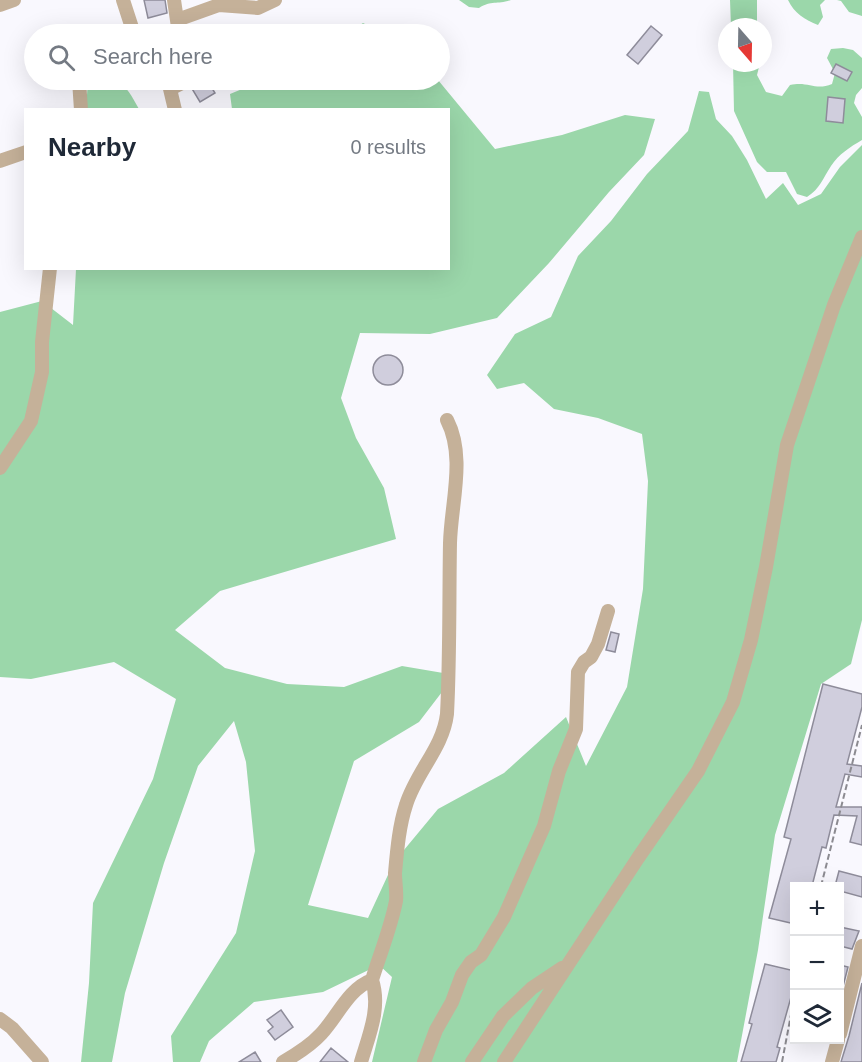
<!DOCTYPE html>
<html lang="en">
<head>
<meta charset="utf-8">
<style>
  :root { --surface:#fff; --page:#f2f2f3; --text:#1f2937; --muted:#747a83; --line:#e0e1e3 }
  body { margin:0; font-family:Arial,sans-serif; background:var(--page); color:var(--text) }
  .controls { position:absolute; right:18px; bottom:18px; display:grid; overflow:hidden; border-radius:0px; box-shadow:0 6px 24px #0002 }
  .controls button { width:54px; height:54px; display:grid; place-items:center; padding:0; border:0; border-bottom:2px solid var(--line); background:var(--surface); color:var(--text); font:30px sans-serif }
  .compass { position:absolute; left:718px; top:18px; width:54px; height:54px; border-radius:50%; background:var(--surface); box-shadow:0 6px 24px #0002; rotate:160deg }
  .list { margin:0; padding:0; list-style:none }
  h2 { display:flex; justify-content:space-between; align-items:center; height:78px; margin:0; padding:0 24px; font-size:26px }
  h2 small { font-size:20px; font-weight:400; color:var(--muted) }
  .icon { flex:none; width:33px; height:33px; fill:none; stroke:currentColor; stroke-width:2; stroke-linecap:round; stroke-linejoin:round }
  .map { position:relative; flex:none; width:862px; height:1062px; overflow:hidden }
  .search { position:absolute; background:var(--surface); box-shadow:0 6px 24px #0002; left:24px; top:24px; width:426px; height:66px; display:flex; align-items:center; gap:15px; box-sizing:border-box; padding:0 21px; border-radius:33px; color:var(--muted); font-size:22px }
  .panel { position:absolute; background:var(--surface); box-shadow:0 6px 24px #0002; left:24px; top:108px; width:426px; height:162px; border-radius:0px }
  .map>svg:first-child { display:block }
  .forest { fill:#9bd7aa }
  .building { fill:#d0cedd; stroke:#8e8c9a; stroke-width:1.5 }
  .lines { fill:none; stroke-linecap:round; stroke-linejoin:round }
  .path { stroke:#8c8b91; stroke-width:2; stroke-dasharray:6 3; stroke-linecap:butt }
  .minor { stroke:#c5b199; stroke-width:14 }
</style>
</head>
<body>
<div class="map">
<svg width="862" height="1062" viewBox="0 0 862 1062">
  <rect width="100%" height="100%" fill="#f9f8fe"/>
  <path class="forest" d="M 459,0 L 511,0 C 497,5 492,0 479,8 L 469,7 Z
    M 730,0 L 757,0 L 757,27 L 731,27 Z
    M 788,0 L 825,0 L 820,5 L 823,17 L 818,25 C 805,20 794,13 788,0 Z
    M 837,0 L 862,0 L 862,16 L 849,12 L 841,1 Z
    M 363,23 L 385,34 L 347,34 Z
    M 843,48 L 853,50 L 862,58 L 862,88 L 856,95 L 854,103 L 862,117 L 862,140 C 850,147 839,154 831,166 C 823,178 820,189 807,197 L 797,194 L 786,172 L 767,172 L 757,162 L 734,111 L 733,63 L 760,63 L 757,75 L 766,92 L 782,96 L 790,85 C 809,81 815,91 832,84 L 835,73 L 827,58 L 831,49 Z
    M 88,80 C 122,80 123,80 139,109 L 86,110 Z
    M 264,80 L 438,80 L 495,149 L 562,135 L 625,115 L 655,119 L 644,155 L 609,192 L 549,263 L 497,318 L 430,334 L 360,333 L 341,398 L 356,438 L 384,488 L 396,539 L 220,591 L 175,630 L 225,668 L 287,684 L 344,687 L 402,666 L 455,675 L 419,722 L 354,761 L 308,905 L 368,918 L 394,862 L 438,809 L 504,773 L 566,717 L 586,766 L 627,687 L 643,589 L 648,481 L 642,434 L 598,418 L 554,409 L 524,383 L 497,389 L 487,375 L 515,334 L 551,317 L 578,256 L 611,221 L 647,174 L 688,131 L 699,91 L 709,92 L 716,119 L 732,136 L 747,160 L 766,199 L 783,183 L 798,205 L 821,194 L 840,167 L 862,145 L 862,620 L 851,664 L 821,684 L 775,835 L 758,950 L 737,1062 L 372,1062 L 392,977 L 379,965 L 323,992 L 254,1002 L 209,1041 L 200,1062 L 173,1062 L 171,1036 L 236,933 L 255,851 L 246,762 L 234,721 L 198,766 L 164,863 L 125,993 L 112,1062 L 81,1062 L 89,983 L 93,903 L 153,779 L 176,699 L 114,662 L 31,679 L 0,677 L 0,312 L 42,301 L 73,325 L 76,269 L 448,268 L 448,110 L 232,109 L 230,94 Z"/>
  <path class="building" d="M 144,0 L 165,0 L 167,13 L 148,18 Z
    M 651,26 L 662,35 L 638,64 L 627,55 Z
    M 836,64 L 852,72 L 847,81 L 831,73 Z
    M 195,80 L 207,80 L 215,93 L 200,102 L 191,87 Z
    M 828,97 L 845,99 L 843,123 L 826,121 Z
    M373 370a15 15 0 1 1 30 0a15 15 0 1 1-30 0Z
    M 611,632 L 619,634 L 615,652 L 606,650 Z
    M 823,684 L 862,694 L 862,707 L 847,764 L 862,766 L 862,777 L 845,774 L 836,807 L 862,807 L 862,845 L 850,842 L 857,816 L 834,815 L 826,848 L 822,847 L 812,886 L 795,886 L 795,924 L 769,918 L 791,839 L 784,837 Z
    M 839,871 L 862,877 L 862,897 L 840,891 L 840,886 L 835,886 Z
    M 840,927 L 859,931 L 852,949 L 840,946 Z
    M 765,964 L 795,971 L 795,983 L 777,1047 L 780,1048 L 776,1062 L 741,1062 L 752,1024 L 749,1023 Z
    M 840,965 L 848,967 L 840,998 Z
    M 862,983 L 862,1062 L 841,1062 L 849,1036 Z
    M 281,1010 L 293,1027 L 275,1040 L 268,1031 L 273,1027 L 267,1020 Z
    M 331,1048 L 348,1062 L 320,1062 Z
    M 255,1052 L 261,1062 L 239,1062 Z"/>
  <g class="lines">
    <path class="path" d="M 821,886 L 862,725
      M 782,1062 L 794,999"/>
    <path class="minor" d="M 123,0 L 134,34
      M 174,0 L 179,34
      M 0,5 L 14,0
      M 177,20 L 219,5 L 258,8 L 275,0
      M 79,80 L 81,110
      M 122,80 L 135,80
      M 175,110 L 170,89 L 184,82 L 183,80
      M 0,161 L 26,152
      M 0,468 L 31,421 L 42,372 L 42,342 L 50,268
      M 0,1019 L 12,1028 L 42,1062
      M 840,1034 L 862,946
      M 283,1062 C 297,1054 310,1046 321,1034 C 338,1016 348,989 372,980
      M 361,1062 C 369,1035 381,1008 372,980 C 380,954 391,927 396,901 C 397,892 395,882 395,873 C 397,851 399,826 406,805 C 416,772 443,748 447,714 C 450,657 449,600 450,543 C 451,503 466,457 447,420
      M 424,1062 L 436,1030 L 452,1002 L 462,975 L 471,962 L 481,955 L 504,917 L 544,826 L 559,771 L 576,729 L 578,672 L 584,662 L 591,657 L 598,644 L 608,611
      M 472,1062 L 503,1016 L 532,988 L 562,968
      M 504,1062 L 638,858 L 698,771 L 733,702 L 751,640 L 766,567 L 787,445 L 834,305 L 862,237
      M 832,1062 L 838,1040"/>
  </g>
</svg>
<div class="controls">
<button>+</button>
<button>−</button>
<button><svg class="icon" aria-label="layers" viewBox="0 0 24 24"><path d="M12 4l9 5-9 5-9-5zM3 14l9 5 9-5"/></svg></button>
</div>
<svg class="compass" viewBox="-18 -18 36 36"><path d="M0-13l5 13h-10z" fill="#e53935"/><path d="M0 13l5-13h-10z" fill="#747a83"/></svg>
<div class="search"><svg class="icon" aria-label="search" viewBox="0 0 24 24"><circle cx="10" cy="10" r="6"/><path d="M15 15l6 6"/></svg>Search here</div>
<section class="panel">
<h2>Nearby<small>0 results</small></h2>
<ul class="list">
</ul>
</section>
</div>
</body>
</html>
